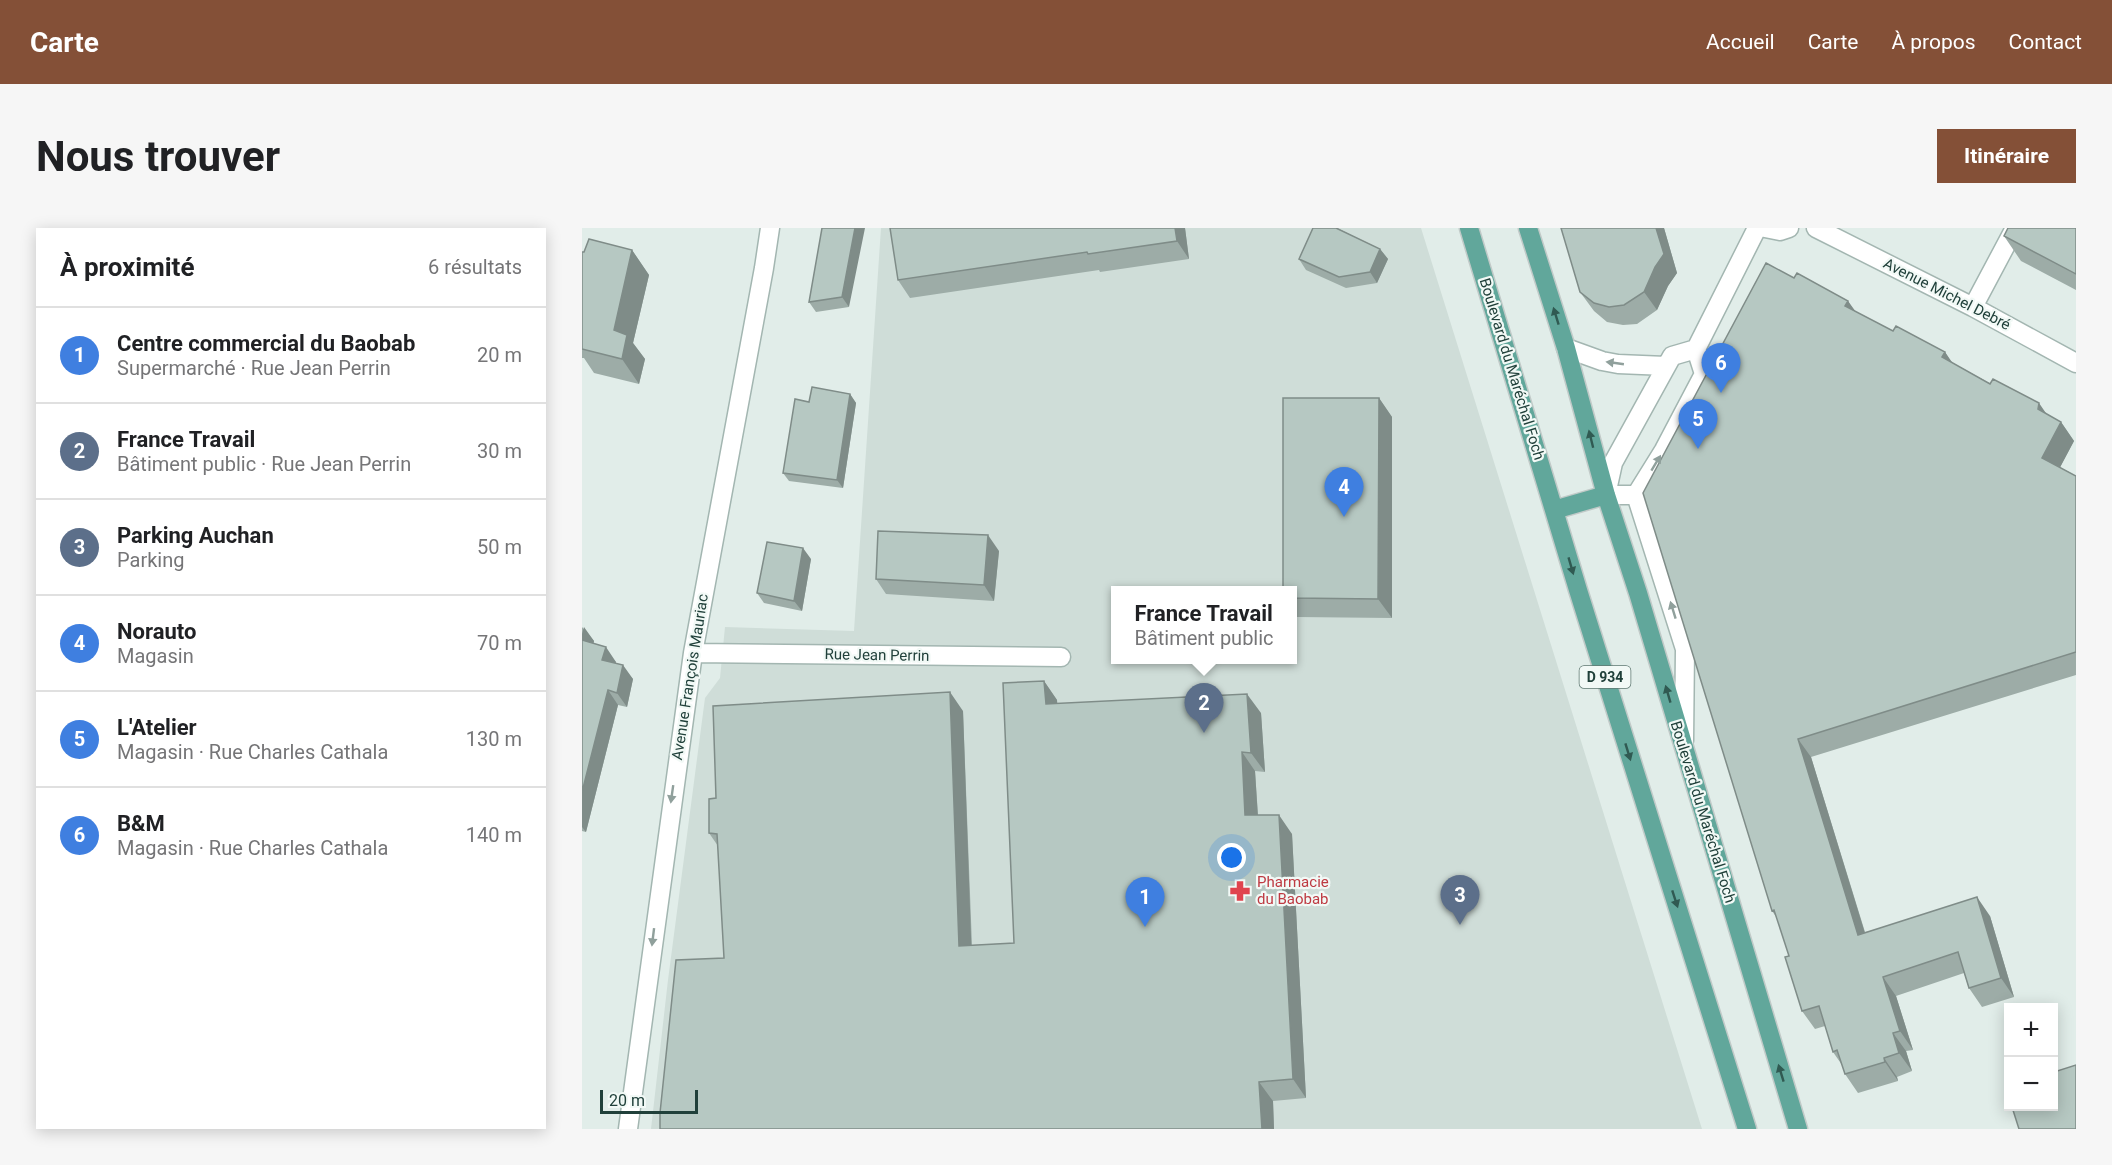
<!DOCTYPE html>
<html lang="fr">
<head>
<meta charset="utf-8">
<style>
  :root { --surface:#fff; --page:#f6f6f6; --text:#202124; --muted:#757577; --line:#e0e0e0; --accent:#845037 }
  body { margin:0; font-family:Roboto,sans-serif; background:var(--page); color:var(--text) }
  .controls { position:absolute; right:18px; bottom:18px; display:grid; overflow:hidden; border-radius:0px; box-shadow:0 3px 15px #0003 }
  .controls button { width:54px; height:54px; display:grid; place-items:center; padding:0; border:0; border-bottom:2px solid var(--line); background:var(--surface); color:var(--text); font:30px sans-serif }
  .scale { position:absolute; left:18px; bottom:15px; width:98px; box-sizing:border-box; padding-left:6px; border:3px solid #20403a; border-top:0; font-size:16px; line-height:21px; white-space:nowrap; color:#20403a; -webkit-text-stroke:4px #f2f9f6; paint-order:stroke }
  .you { position:absolute; left:650px; top:630px; width:21px; height:21px; margin:-15px; border:4px solid #fff; border-radius:50%; background:#1a73e8; box-shadow:0 0 0 9px #1a73e833 }
  .badge { display:grid; place-items:center; width:39px; height:39px; border-radius:50%; background:var(--accent); color:#fff; font-size:20px; font-weight:700 }
  .pin { position:absolute; translate:-50% -50px; filter:drop-shadow(0 2px 3px #0008) }
  .pin::after { content:''; position:absolute; top:32px; width:21px; height:18px; background:inherit; clip-path:polygon(0 0,100% 0,50% 100%) }
  .popup { position:absolute; left:529px; top:358px; width:186px; height:78px; box-sizing:border-box; display:grid; place-content:center; border-radius:0px; background:var(--surface); filter:drop-shadow(0 2px 4px #0005); font-size:20px; white-space:nowrap; color:var(--muted) }
  .popup b { font-size:22px; color:var(--text) }
  .popup::after { content:''; position:absolute; left:50%; top:100%; margin-left:-12px; border:12px solid transparent; border-top-color:var(--surface) }
  .list { margin:0; padding:0; list-style:none }
  h2 { display:flex; justify-content:space-between; align-items:center; height:78px; margin:0; padding:0 24px; font-size:26px }
  h2 small { font-size:20px; font-weight:400; color:var(--muted) }
  .list li { display:grid; grid-template-columns:39px 1fr auto; gap:18px; align-items:center; box-sizing:border-box; height:96px; padding:0 24px; border-top:2px solid var(--line) }
  .list b { display:block; font-size:22px; white-space:nowrap }
  .list p { margin:0; font-size:20px; white-space:nowrap; color:var(--muted) }
  .list em { font-size:20px; font-style:normal; color:var(--muted) }
  .map { position:relative; flex:none; width:1494px; height:901px; overflow:hidden; border-radius:0px }
  header { display:flex; align-items:center; gap:36px; box-sizing:border-box; height:84px; padding:0 30px; background:var(--accent); color:#fff }
  header strong { font-size:28px }
  nav { display:flex; gap:33px; margin-inline-start:auto; font-size:21px }
  .intro { display:flex; align-items:center; justify-content:space-between; box-sizing:border-box; height:144px; padding:0 36px }
  h1 { margin:0; font-size:42px }
  .button { padding:15px 27px; border-radius:0px; background:var(--accent); color:#fff; font-size:21px; font-weight:700 }
  main { display:flex; gap:36px; padding:0 36px }
  aside { flex:1; background:var(--surface); border-radius:0px; box-shadow:0 3px 15px #0003 }
  .map>svg:first-child { display:block }
  .built { fill:#cfddd8; fill-rule:evenodd }
  .lines { fill:none; stroke-linecap:round; stroke-linejoin:round }
  .minor-casing { stroke:#a3b6b1; stroke-width:21 }
  .major-casing { stroke:#c1cac8; stroke-width:21 }
  .minor { stroke:#fff; stroke-width:18 }
  .major { stroke:#61a79b; stroke-width:18 }
  .wall { fill:#9daca7 }
  .shaded-wall { fill:#7f8c88 }
  .building { fill:#b6c8c2; stroke:#7f8c88; stroke-width:1.5 }
  .oneway { fill:#305a52 }
  .oneway2 { fill:#90a09c }
  .labels { text-anchor:middle; dominant-baseline:central; stroke-width:4.5; stroke-linejoin:round; paint-order:stroke }
  .shield { fill:#f2f9f6; stroke:#5f7872; stroke-width:1.5 }
  .shield-label { font-size:14px; font-weight:bold; fill:#20403a }
  .street-label { font-size:15px; fill:#20403a; stroke:#f2f9f6 }
  .health-label { font-size:15px; fill:#be3a42; stroke:#f2f9f6; text-anchor:start }
</style>
</head>
<body>
<header>
<strong>Carte</strong>
<nav><a>Accueil</a><a>Carte</a><a>À propos</a><a>Contact</a></nav>
</header>
<div class="intro"><h1>Nous trouver</h1><a class="button">Itinéraire</a></div>
<main>
<aside>
<h2>À proximité<small>6 résultats</small></h2>
<ul class="list">
<li><span class="badge" style="background:#3f7fe0">1</span><div><b>Centre commercial du Baobab</b><p>Supermarché · Rue Jean Perrin</p></div><em>20 m</em></li>
<li><span class="badge" style="background:#5c6f8a">2</span><div><b>France Travail</b><p>Bâtiment public · Rue Jean Perrin</p></div><em>30 m</em></li>
<li><span class="badge" style="background:#5c6f8a">3</span><div><b>Parking Auchan</b><p>Parking</p></div><em>50 m</em></li>
<li><span class="badge" style="background:#3f7fe0">4</span><div><b>Norauto</b><p>Magasin</p></div><em>70 m</em></li>
<li><span class="badge" style="background:#3f7fe0">5</span><div><b>L'Atelier</b><p>Magasin · Rue Charles Cathala</p></div><em>130 m</em></li>
<li><span class="badge" style="background:#3f7fe0">6</span><div><b>B&amp;M</b><p>Magasin · Rue Charles Cathala</p></div><em>140 m</em></li>
</ul>
</aside>
<div class="map">
<svg width="1494" height="901" viewBox="0 0 1494 901">
  <rect width="100%" height="100%" fill="#e1ede9"/>
  <path class="built" d="M 299,0 L 839,0 L 1120,901 L 69,901 L 86,752 L 123,470 L 138,450 L 143,399 L 272,403 ZM 534,362 L 710,362 L 710,432 L 534,432 Z"/>
  <g class="lines">
    <g class="minor-casing">
      <path id="minor" d="M 1183,0 L 1198,3 L 1207,0
        M 1234,0 L 1391,79 L 1494,135
        M 1391,79 L 1433,0
        M 984,120 L 1020,133 L 1036,136 L 1084,138
        M 1054,267 L 1082,222 L 1122,146 L 1114,121 L 1175,0
        M 1054,267 L 1103,421 L 1102,513
        M 1054,267 L 1024,267 L 1031,235 L 1090,128 L 1114,121
        M 111,425 L 479,429
        M 46,901 L 111,425 L 182,40 L 188,0"/>
    </g>
    <g class="major-casing">
      <path id="major" d="M 887,0 L 996,362 L 1165,901
        M 946,0 L 984,120 L 1024,267 L 1056,365 L 1216,901
        M 972,282 L 1024,267"/>
    </g>
    <use href="#minor" class="minor"/>
    <use href="#major" class="major"/>
  </g>
  <path class="wall" d="M 240,0 L 267,79 L 234,84 L 227,74 Z
    M 308,0 L 603,0 L 607,31 L 518,44 L 517,42 L 328,70 L 316,52 Z
    M 731,0 L 757,0 L 755,0 L 798,21 L 806,31 L 795,55 L 764,60 L 724,42 L 717,31 Z
    M 979,0 L 1082,0 L 1095,45 L 1086,58 L 1075,82 L 1055,96 L 1041,97 L 1025,94 L 1012,83 L 998,64 Z
    M 1494,0 L 1494,62 L 1439,33 L 1422,8 Z
    M 50,22 L 67,47 L 51,115 L 63,131 L 57,156 L 12,145 L 2,130 L 0,130 L 0,24 Z
    M 1212,50 L 1266,73 L 1272,83 L 1311,103 L 1363,124 L 1369,134 L 1479,194 L 1492,213 L 1478,239 L 1494,248 L 1494,447 L 1229,529 L 1283,704 L 1408,688 L 1432,769 L 1400,779 L 1387,760 L 1382,745 L 1314,768 L 1331,822 L 1324,823 L 1330,843 L 1315,849 L 1316,853 L 1276,865 L 1263,846 L 1260,837 L 1251,824 L 1243,798 L 1233,801 L 1220,783 L 1207,728 L 1195,690 L 1190,683 Z
    M 268,166 L 274,175 L 261,260 L 207,253 L 201,245 Z
    M 797,170 L 810,189 L 810,390 L 715,389 L 711,383 L 711,370 Z
    M 417,323 L 412,373 L 304,366 L 294,351 Z
    M 229,331 L 220,383 L 182,375 L 175,365 Z
    M 0,399 L 12,413 L 11,416 L 34,434 L 33,435 L 51,451 L 45,479 L 36,477 L 4,604 L 0,603 Z
    M 462,453 L 475,472 L 475,476 L 679,485 L 683,544 L 673,543 L 676,587 L 710,606 L 724,870 L 691,873 L 692,901 L 78,901 L 142,730 L 136,618 L 127,605 L 381,483 L 390,717 L 432,715 Z"/>
  <path class="shaded-wall" d="M 273,0 L 283,0 L 267,79 L 260,69 Z
    M 593,0 L 603,0 L 607,31 L 595,13 Z
    M 1074,0 L 1082,0 L 1095,45 L 1086,58 L 1075,82 L 1062,64 Z
    M 798,21 L 806,31 L 795,55 L 788,44 Z
    M 50,22 L 67,47 L 51,115 L 63,131 L 57,156 L 40,131 L 32,102 Z
    M 1266,73 L 1279,91 L 1263,78 Z
    M 1363,124 L 1376,143 L 1360,129 Z
    M 268,166 L 274,175 L 261,260 L 255,252 Z
    M 797,170 L 810,189 L 810,390 L 796,371 Z
    M 1457,175 L 1470,194 L 1456,181 Z
    M 1479,194 L 1492,213 L 1473,249 L 1460,230 Z
    M 406,307 L 417,323 L 412,373 L 402,357 Z
    M 221,320 L 229,331 L 220,383 L 212,373 Z
    M 2,399 L 12,413 L 9,426 L 0,414 L 0,406 Z
    M 24,419 L 34,434 L 30,446 L 20,432 Z
    M 41,437 L 51,451 L 45,479 L 35,465 Z
    M 462,453 L 475,472 L 477,495 L 464,476 Z
    M 26,462 L 36,477 L 4,604 L 0,599 L 0,564 Z
    M 368,464 L 381,483 L 390,737 L 377,718 Z
    M 665,466 L 679,485 L 683,544 L 669,525 Z
    M 1216,511 L 1229,529 L 1289,725 L 1276,707 Z
    M 660,524 L 673,543 L 677,606 L 663,587 Z
    M 697,587 L 710,606 L 724,870 L 711,851 Z
    M 1395,669 L 1408,688 L 1432,769 L 1419,750 Z
    M 1301,749 L 1314,768 L 1331,822 L 1318,803 Z
    M 1311,805 L 1324,823 L 1330,843 L 1317,825 Z
    M 1302,830 L 1315,849 L 1316,853 L 1303,834 Z
    M 677,854 L 691,873 L 692,901 L 680,901 Z"/>
  <path class="building" d="M 240,0 L 273,0 L 260,69 L 227,74 Z
    M 308,0 L 593,0 L 595,13 L 506,26 L 505,24 L 316,52 Z
    M 731,0 L 754,0 L 798,21 L 788,44 L 757,49 L 717,31 Z
    M 979,0 L 1074,0 L 1082,26 L 1073,39 L 1062,64 L 1042,77 L 1027,79 L 1012,75 L 998,64 Z
    M 1426,0 L 1494,0 L 1494,46 L 1422,8 Z
    M 7,11 L 50,22 L 32,102 L 45,107 L 40,131 L 0,121 L 0,24 L 2,24 Z
    M 1184,35 L 1212,50 L 1215,45 L 1266,73 L 1263,78 L 1311,103 L 1314,98 L 1363,124 L 1360,129 L 1408,156 L 1411,151 L 1457,175 L 1456,181 L 1479,194 L 1460,230 L 1494,248 L 1494,424 L 1216,511 L 1276,707 L 1395,669 L 1419,750 L 1387,760 L 1376,724 L 1301,749 L 1318,803 L 1311,805 L 1317,825 L 1302,830 L 1303,834 L 1263,846 L 1255,822 L 1251,824 L 1237,778 L 1220,783 L 1203,729 L 1207,728 L 1192,682 L 1190,683 L 1061,265 Z
    M 230,159 L 268,166 L 255,252 L 201,245 L 213,171 L 227,174 Z
    M 701,170 L 797,170 L 796,371 L 711,370 L 711,363 L 701,363 Z
    M 296,303 L 406,307 L 402,357 L 294,351 Z
    M 185,314 L 221,320 L 212,373 L 175,365 Z
    M 0,412 L 24,419 L 20,432 L 41,437 L 35,465 L 26,462 L 0,564 Z
    M 462,453 L 464,476 L 665,466 L 669,525 L 660,524 L 663,587 L 697,587 L 711,851 L 677,854 L 680,901 L 78,901 L 78,885 L 94,732 L 142,730 L 135,606 L 127,605 L 127,571 L 134,570 L 131,478 L 368,464 L 377,718 L 432,715 L 421,455 Z
    M 1494,837 L 1494,901 L 1437,901 L 1430,879 L 1472,879 L 1472,844 Z"/>
  <defs><path id="oneway-solid" d="M-6-.8H1V-3.2L6.5 0L1 3.2V.8H-6Z" transform="scale(1.5)"/></defs>
  <g class="oneway">
    <use href="#oneway-solid" transform="translate(974 88) rotate(-107)"/>
    <use href="#oneway-solid" transform="translate(1009 211) rotate(-104)"/>
    <use href="#oneway-solid" transform="translate(989 338) rotate(74)"/>
    <use href="#oneway-solid" transform="translate(1086 466) rotate(-106)"/>
    <use href="#oneway-solid" transform="translate(1046 524) rotate(73)"/>
    <use href="#oneway-solid" transform="translate(1093 671) rotate(72)"/>
    <use href="#oneway-solid" transform="translate(1199 845) rotate(-107)"/>
  </g>
  <g class="oneway2">
    <use href="#oneway-solid" transform="translate(1033 135) rotate(-172)"/>
    <use href="#oneway-solid" transform="translate(1074 235) rotate(-59)"/>
    <use href="#oneway-solid" transform="translate(1091 382) rotate(-107)"/>
    <use href="#oneway-solid" transform="translate(90 566) rotate(98)"/>
    <use href="#oneway-solid" transform="translate(71 709) rotate(97)"/>
  </g>
  <defs>
    <g id="pharmacy-bare" transform="scale(1.62)"><path d="M-2-6h4v4h4v4h-4v4h-4v-4h-4v-4h4Z" fill="#e0444e" stroke="#f2f9f6" stroke-width="2.5" paint-order="stroke"/></g>
  </defs>
  <g fill-rule="evenodd">
    <use href="#pharmacy-bare" x="658" y="663"/>
  </g>
  <g class="labels">
    <rect class="shield" x="997.5" y="438" width="51" height="22" rx="4.5"/>
    <g class="shield-label">
      <text x="1023" y="449">D 934</text>
    </g>
    <g class="street-label">
      <text transform="translate(1365 66) rotate(27)">Avenue Michel Debré</text>
      <text transform="translate(930 141) rotate(73)">Boulevard du Maréchal Foch</text>
      <text transform="translate(295 427) rotate(1)">Rue Jean Perrin</text>
      <text transform="translate(108 449) rotate(-81)">Avenue François Mauriac</text>
      <text transform="translate(1121 584) rotate(73)">Boulevard du Maréchal Foch</text>
    </g>
    <g class="health-label">
      <text x="675" y="654">Pharmacie<tspan x="675" dy="17">du Baobab</tspan></text>
    </g>
  </g>
</svg>
<div class="controls">
<button>+</button>
<button>−</button>
</div>
<div class="scale">20 m</div>
<div class="you"></div>
<div class="pin badge" style="left:563px;top:699px;background:#3f7fe0">1</div>
<div class="pin badge" style="left:622px;top:505px;background:#5c6f8a">2</div>
<div class="popup"><b>France Travail</b>Bâtiment public</div>
<div class="pin badge" style="left:878px;top:697px;background:#5c6f8a">3</div>
<div class="pin badge" style="left:762px;top:289px;background:#3f7fe0">4</div>
<div class="pin badge" style="left:1116px;top:221px;background:#3f7fe0">5</div>
<div class="pin badge" style="left:1139px;top:165px;background:#3f7fe0">6</div>
</div>
</main>
</body>
</html>
